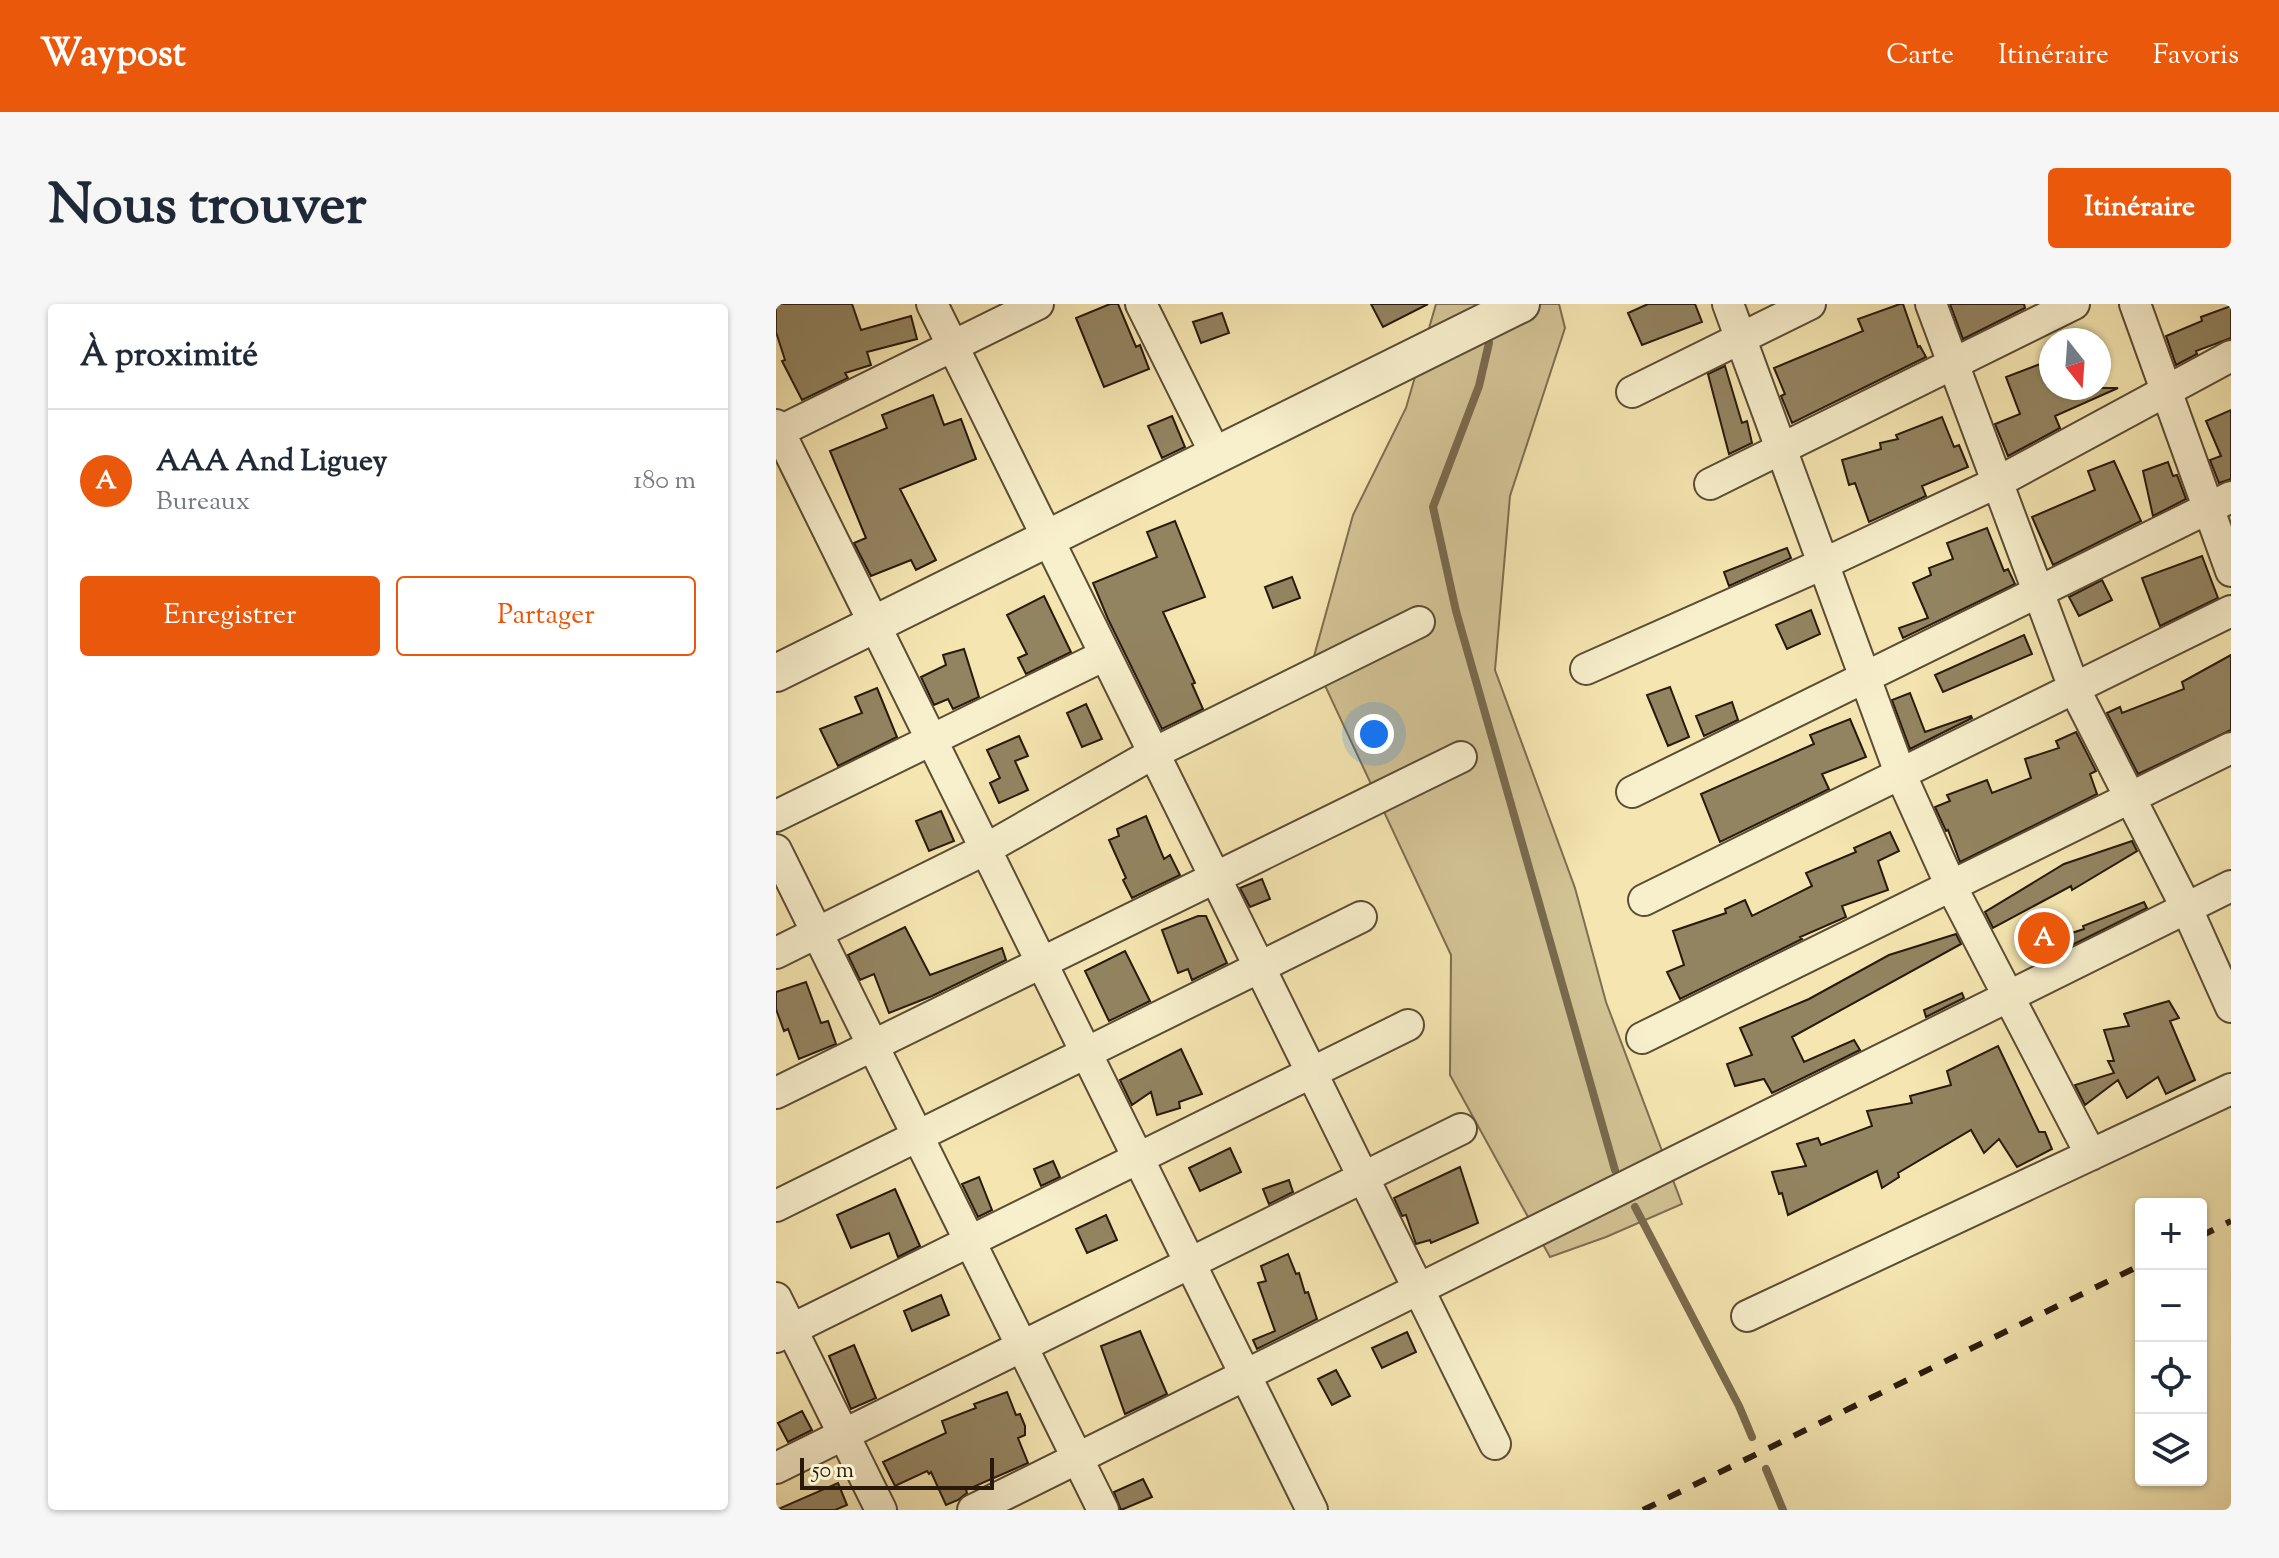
<!DOCTYPE html>
<html lang="fr">
<head>
<meta charset="utf-8">
<style>
  :root { --surface:#fff; --page:#f6f6f7; --text:#1f2937; --muted:#747a83; --line:#e0e1e3; --accent:#ea580c }
  body { margin:0; font-family:"Sorts Mill Goudy",serif; background:var(--page); color:var(--text) }
  .controls { position:absolute; right:24px; bottom:24px; display:grid; overflow:hidden; border-radius:8px; box-shadow:0 2px 6px #0004 }
  .controls button { width:72px; height:72px; display:grid; place-items:center; padding:0; border:0; border-bottom:2px solid var(--line); background:var(--surface); color:var(--text); font:40px sans-serif }
  .compass { position:absolute; left:1263px; top:24px; width:72px; height:72px; border-radius:50%; background:var(--surface); box-shadow:0 2px 6px #0004; rotate:163deg }
  .scale { position:absolute; left:24px; bottom:20px; width:194px; box-sizing:border-box; padding-left:8px; border:4px solid #28190b; border-top:0; font-size:22px; line-height:28px; white-space:nowrap; color:#28190b; -webkit-text-stroke:6px #f8efcc; paint-order:stroke }
  .you { position:absolute; left:598px; top:430px; width:28px; height:28px; margin:-20px; border:6px solid #fff; border-radius:50%; background:#1a73e8; box-shadow:0 0 0 12px #1a73e833 }
  .badge { display:grid; place-items:center; width:52px; height:52px; border-radius:50%; background:var(--accent); color:#fff; font-size:26px; font-weight:700 }
  .pin { position:absolute; translate:-50% -50%; border:4px solid #fff; box-shadow:0 2px 8px #0006 }
  .list { margin:0; padding:0; list-style:none }
  h2 { display:flex; justify-content:space-between; align-items:center; height:104px; margin:0; padding:0 32px; font-size:34px }
  h2 small { font-size:26px; font-weight:400; color:var(--muted) }
  .list li { display:grid; grid-template-columns:52px 1fr auto; gap:24px; align-items:center; box-sizing:border-box; height:144px; padding:0 32px; border-top:2px solid var(--line) }
  .list b { display:block; font-size:30px; white-space:nowrap }
  .list p { margin:0; font-size:26px; white-space:nowrap; color:var(--muted) }
  .list em { font-size:26px; font-style:normal; color:var(--muted) }
  .actions { display:flex; gap:16px; padding:24px 32px }
  .actions a { flex:1; padding:18px 0; border:2px solid var(--accent); border-radius:8px; text-align:center; font-size:28px; color:var(--accent) }
  .actions .main { background:var(--accent); color:#fff }
  .icon { flex:none; width:44px; height:44px; fill:none; stroke:currentColor; stroke-width:2; stroke-linecap:round; stroke-linejoin:round }
  .map { position:relative; flex:none; width:1455px; height:1206px; overflow:hidden; border-radius:8px }
  header { display:flex; align-items:center; gap:48px; box-sizing:border-box; height:112px; padding:0 40px; background:var(--accent); color:#fff }
  header strong { font-size:38px }
  nav { display:flex; gap:44px; margin-inline-start:auto; font-size:28px }
  .intro { display:flex; align-items:center; justify-content:space-between; box-sizing:border-box; height:192px; padding:0 48px }
  h1 { margin:0; font-size:56px }
  .button { padding:20px 36px; border-radius:8px; background:var(--accent); color:#fff; font-size:28px; font-weight:700 }
  main { display:flex; gap:48px; padding:0 48px }
  aside { flex:1; background:var(--surface); border-radius:8px; box-shadow:0 2px 6px #0004 }
  .map>svg:first-child { display:block }
  .green { fill:#d2c395; stroke:#7d6e50; stroke-width:2 }
  .lines { fill:none; stroke-linecap:round; stroke-linejoin:round }
  .stream { stroke:#796a4d; stroke-width:8 }
  .building { fill:#938461; stroke:#28190b; stroke-width:2 }
  .minor-casing { stroke:#5b4c34; stroke-width:34 }
  .tertiary-casing { stroke:#5b4c34; stroke-width:40 }
  .minor { stroke:#f8efcc; stroke-width:30 }
  .tertiary { stroke:#f8efcc; stroke-width:36 }
  .rail { stroke:#28190b; stroke-width:6; stroke-dasharray:14 14; stroke-linecap:butt }
</style>
</head>
<body>
<header>
<strong>Waypost</strong>
<nav><a>Carte</a><a>Itinéraire</a><a>Favoris</a></nav>
</header>
<div class="intro"><h1>Nous trouver</h1><a class="button">Itinéraire</a></div>
<main>
<aside>
<h2>À proximité<small></small></h2>
<ul class="list">
<li><span class="badge">A</span><div><b>AAA And Liguey</b><p>Bureaux</p></div><em>180 m</em></li>
</ul>
<div class="actions"><a class="main">Enregistrer</a><a>Partager</a></div>
</aside>
<div class="map">
<svg width="1455" height="1206" viewBox="0 0 1455 1206">
  <rect width="100%" height="100%" fill="#f5e6b1"/>
  <filter id="stains"><feTurbulence type="fractalNoise" baseFrequency=".0025" numOctaves="4"/><feColorMatrix values="0 0 0 0 .2 0 0 0 0 .09 0 0 0 0 .02 0 0 0 .5 -.17"/></filter>
  <radialGradient id="worn" r=".72"><stop offset=".6" stop-color="#630" stop-opacity="0"/><stop offset="1" stop-color="#630" stop-opacity=".3"/></radialGradient>
  <path class="green" d="M 660,0 L 783,0 L 789,24 L 734,192 L 719,366 L 799,584 L 830,698 L 906,900 L 830,933 L 774,953 L 674,771 L 675,651 L 537,356 L 577,211 L 630,104 Z"/>
  <g class="lines">
    <path class="stream" d="M 713,39 L 703,82 L 657,203 L 680,307 L 839,866
      M 859,903 L 963,1102 L 976,1133
      M 990,1165 L 1007,1206"/>
  </g>
  <path class="building" d="M 0,0 L 76,0 L 85,26 L 135,12 L 141,35 L 91,48 L 95,61 L 69,69 L 72,74 L 26,96 L 6,57 L 9,56 L 0,28 Z
    M 334,0 L 342,0 L 360,43 L 364,41 L 373,65 L 328,83 L 300,14 Z
    M 595,0 L 652,0 L 607,23 Z
    M 872,0 L 919,0 L 926,18 L 866,41 L 852,9 Z
    M 1124,0 L 1127,0 L 1142,43 L 1144,42 L 1150,53 L 1016,119 L 1005,92 L 1009,90 L 998,64 L 1087,27 L 1082,15 Z
    M 1174,0 L 1248,0 L 1249,4 L 1187,35 Z
    M 1455,2 L 1455,34 L 1420,47 L 1421,50 L 1400,61 L 1390,32 L 1426,17 L 1425,13 Z
    M 446,9 L 453,29 L 425,39 L 417,18 Z
    M 1275,56 L 1275,84 L 1342,84 L 1279,112 L 1284,124 L 1232,152 L 1219,120 L 1244,110 L 1230,73 Z
    M 949,62 L 966,119 L 971,117 L 976,139 L 953,150 L 932,70 Z
    M 157,91 L 168,121 L 185,115 L 200,155 L 124,185 L 160,256 L 140,266 L 135,256 L 95,272 L 78,239 L 90,234 L 54,147 L 111,124 L 106,111 Z
    M 1455,106 L 1455,175 L 1443,179 L 1434,156 L 1445,152 L 1430,117 Z
    M 396,112 L 409,143 L 386,154 L 372,122 Z
    M 1166,113 L 1178,143 L 1183,141 L 1192,163 L 1146,182 L 1150,192 L 1093,218 L 1079,179 L 1073,181 L 1066,156 L 1105,145 L 1104,139 L 1122,135 L 1120,131 Z
    M 1338,157 L 1365,217 L 1277,261 L 1256,213 L 1319,186 L 1312,167 Z
    M 1392,158 L 1397,172 L 1401,171 L 1410,195 L 1377,212 L 1367,167 Z
    M 399,217 L 429,293 L 387,308 L 419,379 L 416,380 L 427,405 L 386,425 L 332,315 L 317,279 L 381,253 L 371,228 Z
    M 1211,224 L 1228,267 L 1232,265 L 1239,280 L 1127,334 L 1123,324 L 1152,314 L 1137,279 L 1155,271 L 1153,264 L 1177,255 L 1171,239 Z
    M 1011,244 L 1015,254 L 953,282 L 948,268 Z
    M 1426,252 L 1442,294 L 1384,322 L 1366,274 Z
    M 516,273 L 524,294 L 497,304 L 489,283 Z
    M 1326,276 L 1336,296 L 1303,312 L 1293,293 Z
    M 268,292 L 295,348 L 250,370 L 242,354 L 251,350 L 231,311 Z
    M 1035,306 L 1044,330 L 1011,345 L 1000,321 Z
    M 1248,331 L 1256,350 L 1167,388 L 1159,371 Z
    M 188,345 L 203,393 L 177,405 L 172,395 L 158,401 L 145,373 L 170,361 L 167,351 Z
    M 1455,351 L 1455,426 L 1362,470 L 1331,409 L 1344,403 L 1346,409 L 1408,385 L 1406,378 Z
    M 894,383 L 913,433 L 892,442 L 871,391 Z
    M 101,384 L 121,433 L 62,462 L 44,425 L 86,409 L 79,393 Z
    M 1134,389 L 1149,428 L 1195,412 L 1196,414 L 1134,445 L 1116,396 Z
    M 956,398 L 962,416 L 928,432 L 920,412 Z
    M 310,400 L 326,435 L 306,443 L 291,409 Z
    M 1074,415 L 1090,453 L 1046,470 L 1053,485 L 944,538 L 925,490 L 1038,440 L 1034,431 Z
    M 1300,428 L 1320,467 L 1314,470 L 1321,490 L 1184,558 L 1172,526 L 1170,527 L 1159,503 L 1174,497 L 1171,491 L 1211,476 L 1216,489 L 1255,474 L 1249,455 L 1283,444 L 1280,437 Z
    M 243,432 L 252,452 L 239,457 L 252,486 L 223,499 L 214,479 L 224,474 L 211,446 Z
    M 165,507 L 178,537 L 153,547 L 140,517 Z
    M 370,512 L 388,555 L 394,551 L 404,571 L 356,594 L 347,576 L 350,574 L 333,536 L 343,532 L 341,525 Z
    M 1114,528 L 1123,547 L 1102,557 L 1112,586 L 1066,602 L 1070,613 L 1024,633 L 1026,635 L 904,695 L 891,668 L 908,661 L 897,627 L 950,609 L 949,605 L 969,596 L 976,612 L 1036,582 L 1030,569 L 1080,548 L 1078,544 Z
    M 1356,537 L 1361,547 L 1296,586 L 1295,582 L 1217,624 L 1209,608 L 1288,560 Z
    M 486,575 L 494,595 L 474,603 L 464,584 Z
    M 1368,598 L 1371,604 L 1284,647 L 1280,634 L 1308,625 L 1307,622 Z
    M 422,612 L 430,612 L 451,659 L 416,676 L 412,665 L 402,669 L 386,626 Z
    M 129,623 L 154,671 L 226,644 L 230,656 L 156,692 L 113,709 L 98,670 L 84,676 L 72,651 Z
    M 1180,630 L 1185,640 L 1016,733 L 1028,758 L 1078,736 L 1084,746 L 996,789 L 988,775 L 959,782 L 951,760 L 976,751 L 964,724 L 1033,695 L 1113,651 Z
    M 349,647 L 374,697 L 333,717 L 309,667 Z
    M 30,678 L 45,719 L 52,717 L 60,740 L 23,755 L 12,725 L 8,727 L 0,705 L 0,688 Z
    M 1186,689 L 1188,694 L 1150,713 L 1148,706 Z
    M 1393,697 L 1403,714 L 1394,717 L 1419,776 L 1390,790 L 1382,773 L 1351,794 L 1342,776 L 1309,801 L 1299,781 L 1338,769 L 1332,757 L 1338,757 L 1328,726 L 1353,722 L 1348,710 Z
    M 1222,742 L 1263,828 L 1269,828 L 1276,845 L 1241,863 L 1223,835 L 1208,849 L 1195,826 L 1122,869 L 1123,873 L 1106,884 L 1101,867 L 1012,911 L 1006,889 L 1003,890 L 996,868 L 1030,862 L 1021,840 L 1042,834 L 1045,841 L 1096,822 L 1091,807 L 1136,799 L 1134,792 L 1175,781 L 1171,767 Z
    M 405,745 L 426,790 L 403,798 L 404,804 L 381,811 L 375,788 L 356,801 L 344,776 Z
    M 454,844 L 465,868 L 424,887 L 413,864 Z
    M 277,857 L 284,873 L 265,882 L 258,865 Z
    M 684,863 L 702,919 L 655,939 L 654,936 L 640,940 L 630,911 L 626,912 L 618,894 Z
    M 203,873 L 216,906 L 202,913 L 186,880 Z
    M 513,876 L 517,888 L 493,900 L 487,885 Z
    M 119,885 L 144,942 L 122,953 L 113,929 L 75,944 L 61,911 Z
    M 330,911 L 341,936 L 311,949 L 300,925 Z
    M 512,950 L 520,970 L 523,969 L 529,989 L 532,988 L 541,1015 L 481,1045 L 477,1036 L 499,1027 L 482,979 L 490,977 L 485,962 Z
    M 165,991 L 173,1011 L 136,1027 L 128,1007 Z
    M 364,1027 L 391,1090 L 349,1110 L 325,1042 Z
    M 631,1028 L 640,1048 L 606,1064 L 596,1044 Z
    M 78,1041 L 100,1094 L 75,1105 L 53,1052 Z
    M 560,1066 L 574,1092 L 556,1101 L 542,1075 Z
    M 231,1088 L 240,1111 L 244,1110 L 249,1122 L 249,1131 L 242,1134 L 252,1159 L 190,1186 L 191,1189 L 182,1196 L 170,1201 L 155,1168 L 153,1170 L 151,1167 L 119,1182 L 107,1158 L 170,1129 L 166,1117 L 200,1104 L 198,1100 Z
    M 26,1107 L 36,1126 L 12,1138 L 2,1119 Z
    M 367,1175 L 376,1193 L 345,1206 L 338,1188 Z
    M 62,1179 L 71,1201 L 59,1206 L 0,1206 Z"/>
  <g class="lines">
    <g class="minor-casing">
      <path id="minor" d="M 156,0 L 719,1140
        M 365,0 L 440,151
        M 952,0 L 1124,469 L 1175,582 L 1315,851
        M 1155,0 L 1298,384 L 1411,605 L 1455,703
        M 1359,0 L 1455,267
        M 856,88 L 1034,0
        M 0,121 L 536,1206
        M 0,129 L 262,0
        M 934,180 L 1298,0
        M 810,365 L 1049,259 L 1220,179 L 1455,52
        M 856,488 L 1455,193
        M 0,512 L 329,351
        M 0,546 L 327,1206
        M 868,596 L 1455,307
        M 0,649 L 210,545 L 378,449 L 643,318
        M 866,734 L 1455,444
        M 0,789 L 685,453
        M 0,902 L 585,613
        M 0,994 L 105,1206
        M 971,1012 L 1455,785
        M 0,1033 L 632,721
        M 0,1164 L 685,825
        M 197,1206 L 1455,582"/>
    </g>
    <g class="tertiary-casing">
      <path id="tertiary" d="M 0,369 L 745,0"/>
    </g>
    <use href="#minor" class="minor"/>
    <use href="#tertiary" class="tertiary"/>
    <path class="rail" d="M 1425,932 L 1455,917
      M 867,1206 L 1365,961"/>
  </g>
  <rect width="100%" height="100%" filter="url(#stains)"/>
  <rect width="100%" height="100%" fill="url(#worn)"/>
</svg>
<div class="controls">
<button>+</button>
<button>−</button>
<button><svg class="icon" aria-label="locate" viewBox="0 0 24 24"><circle cx="12" cy="12" r="6"/><path d="M12 2v4M12 18v4M2 12h4M18 12h4"/></svg></button>
<button><svg class="icon" aria-label="layers" viewBox="0 0 24 24"><path d="M12 4l9 5-9 5-9-5zM3 14l9 5 9-5"/></svg></button>
</div>
<svg class="compass" viewBox="-18 -18 36 36"><path d="M0-13l5 13h-10z" fill="#e53935"/><path d="M0 13l5-13h-10z" fill="#747a83"/></svg>
<div class="scale">50 m</div>
<div class="you"></div>
<div class="pin badge" style="left:1268px;top:634px">A</div>
</div>
</main>
</body>
</html>
